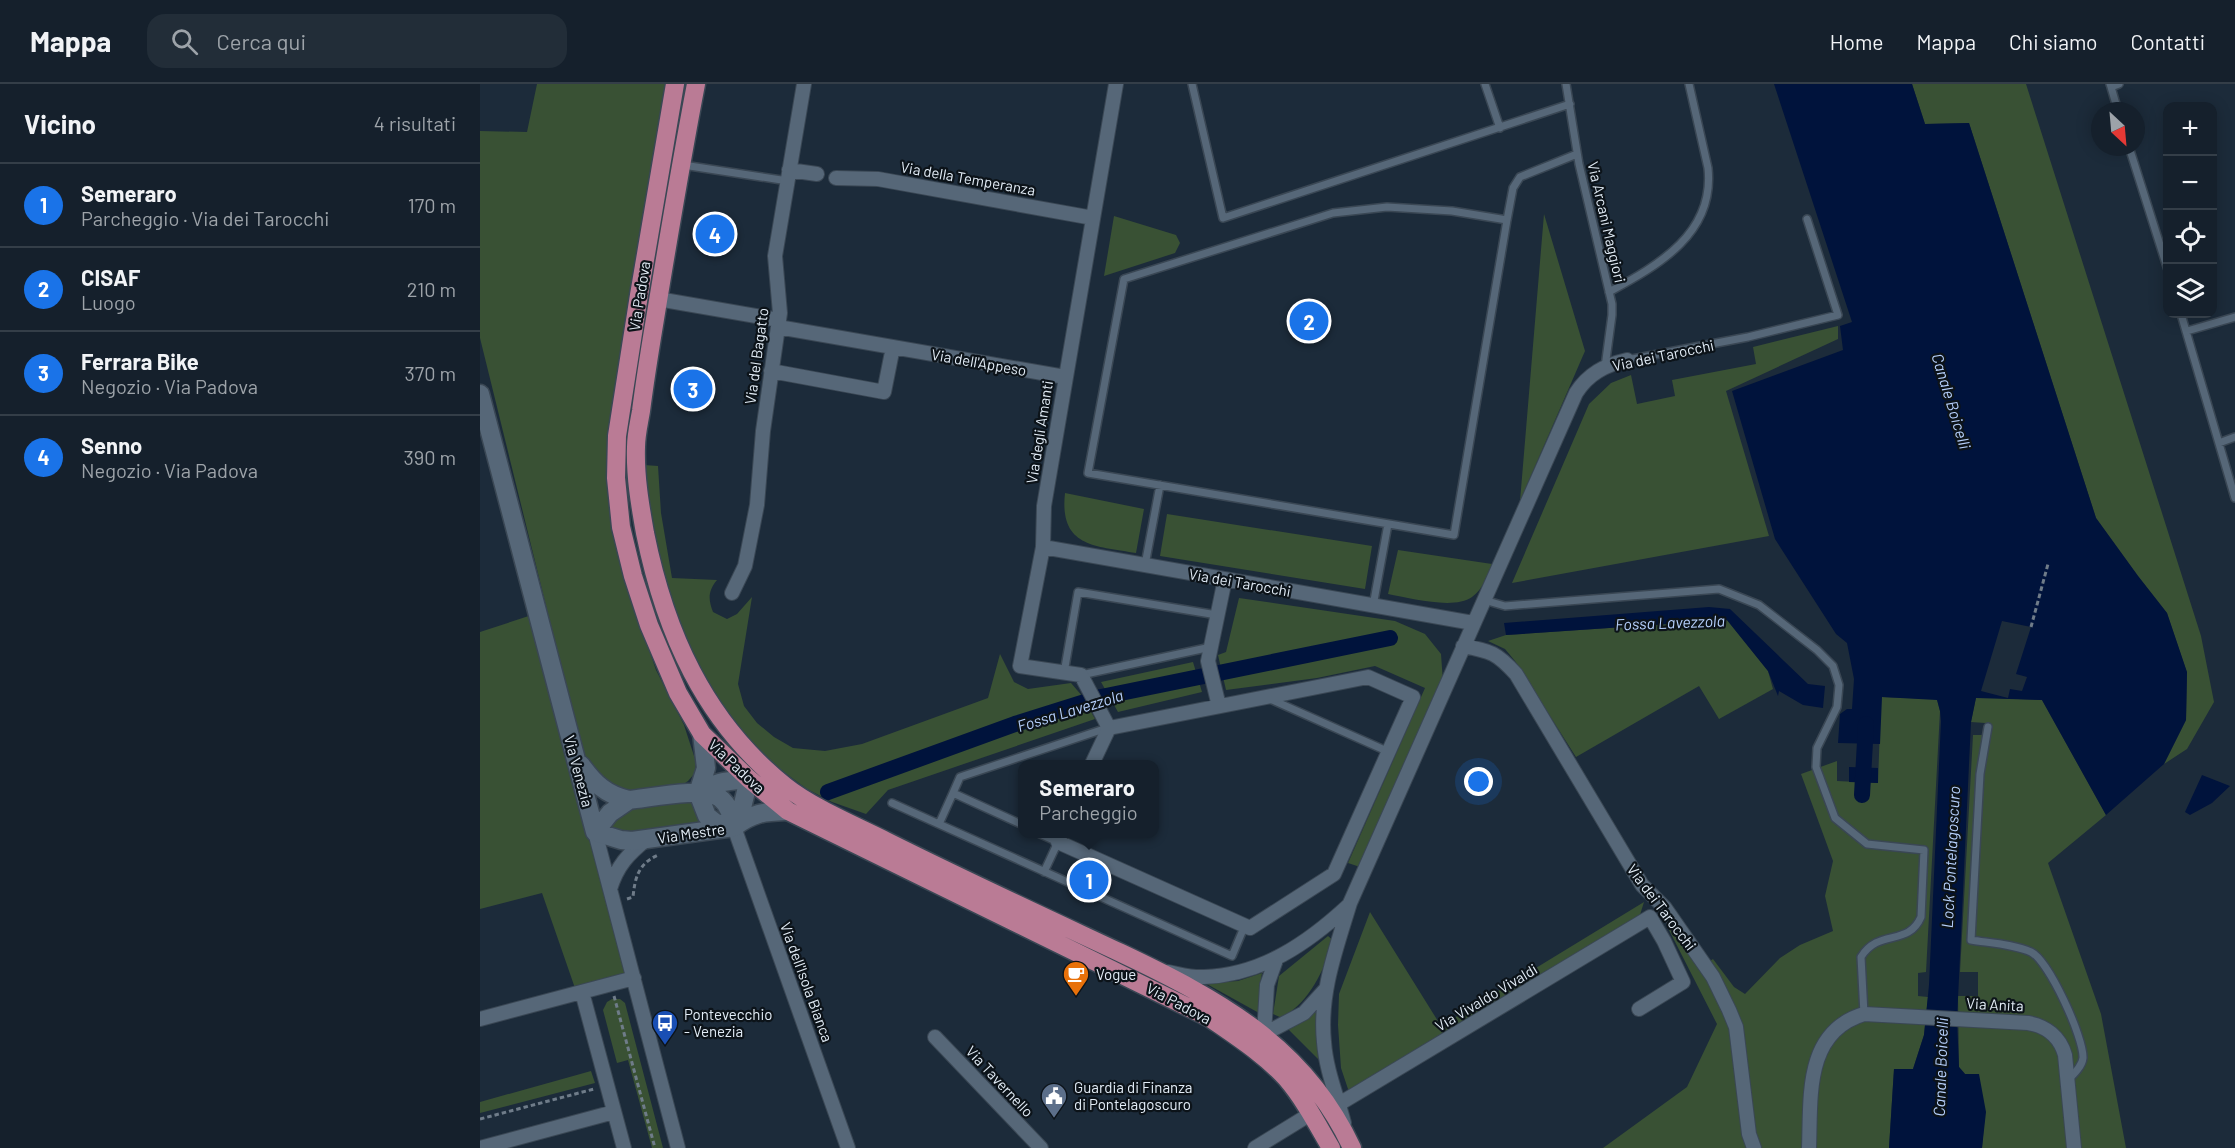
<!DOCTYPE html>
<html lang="it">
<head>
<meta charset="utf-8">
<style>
  :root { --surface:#15202c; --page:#222d38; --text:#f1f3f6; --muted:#9da3a9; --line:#343e48; --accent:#1a73e8 }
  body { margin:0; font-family:Barlow,sans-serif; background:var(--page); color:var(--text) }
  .controls { position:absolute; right:18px; top:18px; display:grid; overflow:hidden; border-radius:12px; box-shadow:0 3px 15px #0003 }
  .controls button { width:54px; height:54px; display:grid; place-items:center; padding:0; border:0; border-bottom:2px solid var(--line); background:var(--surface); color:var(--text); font:30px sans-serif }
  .compass { position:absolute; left:1611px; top:18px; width:54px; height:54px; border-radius:50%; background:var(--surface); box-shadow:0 3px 15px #0003; rotate:154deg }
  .you { position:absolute; left:999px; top:698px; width:21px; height:21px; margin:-15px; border:4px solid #fff; border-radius:50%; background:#1a73e8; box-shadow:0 0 0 9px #1a73e833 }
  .badge { display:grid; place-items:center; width:39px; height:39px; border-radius:50%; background:var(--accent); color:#fff; font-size:20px; font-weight:700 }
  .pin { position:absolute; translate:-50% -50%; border:3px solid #fff; box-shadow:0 2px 6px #0006 }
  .popup { position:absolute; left:538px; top:676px; width:141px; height:78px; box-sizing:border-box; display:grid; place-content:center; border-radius:12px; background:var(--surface); filter:drop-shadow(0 2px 4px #0005); font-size:20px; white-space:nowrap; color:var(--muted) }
  .popup b { font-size:22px; color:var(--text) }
  .popup::after { content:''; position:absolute; left:50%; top:100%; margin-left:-12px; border:12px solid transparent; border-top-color:var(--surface) }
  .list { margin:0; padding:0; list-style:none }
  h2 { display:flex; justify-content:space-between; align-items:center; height:78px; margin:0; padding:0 24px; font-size:26px }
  h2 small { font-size:20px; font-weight:400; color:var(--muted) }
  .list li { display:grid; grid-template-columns:39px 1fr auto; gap:18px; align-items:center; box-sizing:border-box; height:84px; padding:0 24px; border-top:2px solid var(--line) }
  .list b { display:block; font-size:22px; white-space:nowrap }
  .list p { margin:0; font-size:20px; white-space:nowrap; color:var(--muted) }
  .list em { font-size:20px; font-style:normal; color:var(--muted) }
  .icon { flex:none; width:33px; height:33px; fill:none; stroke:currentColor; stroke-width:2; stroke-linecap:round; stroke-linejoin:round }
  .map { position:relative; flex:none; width:1755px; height:1064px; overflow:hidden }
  header { display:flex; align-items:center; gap:36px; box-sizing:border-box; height:84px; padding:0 30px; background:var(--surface); border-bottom:2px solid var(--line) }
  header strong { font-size:28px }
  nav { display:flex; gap:33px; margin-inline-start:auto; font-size:21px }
  .search { width:420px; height:54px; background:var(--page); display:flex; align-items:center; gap:15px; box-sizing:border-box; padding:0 21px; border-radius:18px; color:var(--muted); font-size:22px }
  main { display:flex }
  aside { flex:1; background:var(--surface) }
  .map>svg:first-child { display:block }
  .green { fill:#395134 }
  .water { fill:#00133c }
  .pier { fill:#1c2b3a }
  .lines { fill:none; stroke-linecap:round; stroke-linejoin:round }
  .canal { stroke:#00133c; stroke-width:16 }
  .lane-casing { stroke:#3a4754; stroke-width:10 }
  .street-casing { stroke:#3a4754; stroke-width:16 }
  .secondary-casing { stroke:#3a4754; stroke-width:21 }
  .primary-casing { stroke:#3a4754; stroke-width:21 }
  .path { stroke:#6f7c89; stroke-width:3; stroke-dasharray:4.5 3; stroke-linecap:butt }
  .lane { stroke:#566778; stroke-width:7 }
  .street { stroke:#566778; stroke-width:14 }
  .secondary { stroke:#566778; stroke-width:18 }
  .primary { stroke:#ba7b95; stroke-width:18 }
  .labels { text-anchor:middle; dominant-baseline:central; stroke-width:4.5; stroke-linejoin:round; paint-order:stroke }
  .street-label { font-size:15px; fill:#e3edf7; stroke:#0c1319 }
  .poi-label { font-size:15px; fill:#e3edf7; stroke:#0c1319; text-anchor:start }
  .water-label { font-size:16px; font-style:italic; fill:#b6d0fc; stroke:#0c1319 }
</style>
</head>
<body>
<header>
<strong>Mappa</strong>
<div class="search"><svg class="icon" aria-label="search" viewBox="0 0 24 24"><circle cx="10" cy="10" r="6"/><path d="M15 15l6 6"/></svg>Cerca qui</div>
<nav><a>Home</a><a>Mappa</a><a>Chi siamo</a><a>Contatti</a></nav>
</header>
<main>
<aside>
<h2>Vicino<small>4 risultati</small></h2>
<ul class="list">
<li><span class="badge">1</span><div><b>Semeraro</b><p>Parcheggio · Via dei Tarocchi</p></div><em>170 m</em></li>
<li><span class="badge">2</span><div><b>CISAF</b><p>Luogo</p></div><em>210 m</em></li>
<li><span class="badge">3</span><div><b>Ferrara Bike</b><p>Negozio · Via Padova</p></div><em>370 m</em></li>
<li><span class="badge">4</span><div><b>Senno</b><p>Negozio · Via Padova</p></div><em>390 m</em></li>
</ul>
</aside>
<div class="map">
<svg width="1755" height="1064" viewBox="0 0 1755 1064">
  <rect width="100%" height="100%" fill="#1c2b3a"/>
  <path class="green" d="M 57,0 L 188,0 L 127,357 L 128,412 L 135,459 L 143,490 L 176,586 L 204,641 L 216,678 L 215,689 L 208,697 L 198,704 L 135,708 L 109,682 L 148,892 L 96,907 L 62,809 L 0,825 L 0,548 L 67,526 L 0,254 L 0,47 L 47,48 Z
    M 1432,0 L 1546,0 L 1721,552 L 1734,618 L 1707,665 L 1684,680 L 1706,636 L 1707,589 L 1687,529 L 1658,492 L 1616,434 L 1489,39 L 1445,40 Z
    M 1064,130 L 1105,267 L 1040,417 Z
    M 634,132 L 696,151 L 700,159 L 695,169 L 624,192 Z
    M 1358,242 L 1358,255 L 1246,307 L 1289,452 L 1032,499 L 1109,320 L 1131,299 L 1151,291 L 1157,320 L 1195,312 L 1192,296 L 1276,280 L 1273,263 Z
    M 164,381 L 178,382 L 181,429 L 192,494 L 237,496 C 228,507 228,515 233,528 L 247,535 L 257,530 L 272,513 L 258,600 L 264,622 L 277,639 L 294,653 L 313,664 L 345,667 L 382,660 L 508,614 L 520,570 L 534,598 L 548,605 L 591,599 L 603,613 L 615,635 L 408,706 L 386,730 L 352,718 L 327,705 L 294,681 L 258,647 L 230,609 L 187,511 L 171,448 Z
    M 585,409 L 664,425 L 656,469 C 615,462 579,463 585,409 Z
    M 687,430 L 892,462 L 885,505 L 680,472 Z
    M 918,466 L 1012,480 C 1007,492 1003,505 992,513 C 974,526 930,514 908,510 Z
    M 759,514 L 915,537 L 945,550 L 961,570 L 963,598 L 880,783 L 868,779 L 945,604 L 895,582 L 837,594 L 746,606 L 738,571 L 746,568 Z
    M 1247,536 L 1288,587 L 1293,605 L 1239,635 L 1219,602 L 1096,673 L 1035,577 L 1025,565 L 1008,557 L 1026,551 Z
    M 713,578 L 722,608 L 638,628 L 621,598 Z
    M 1401,613 L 1457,615 L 1460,627 L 1446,888 L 1438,889 L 1438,912 L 1448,913 L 1444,951 L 1433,985 L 1414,985 L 1409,1064 L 1123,1064 L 1207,1003 L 1237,940 L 1189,846 L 1192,843 L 1220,883 L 1233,875 L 1254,903 L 1265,910 L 1300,874 L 1320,861 L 1353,847 L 1345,812 L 1353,777 L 1321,690 L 1357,677 L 1357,697 L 1398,699 Z
    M 1496,613 L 1562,616 L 1626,731 L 1568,779 L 1621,930 L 1646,1064 L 1502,1064 L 1505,1028 L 1498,990 L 1485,990 L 1479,983 L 1478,912 L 1498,912 L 1498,888 L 1480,888 L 1493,651 L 1505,651 L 1505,639 L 1491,638 Z
    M 215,716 L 230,743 L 147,752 L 122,745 L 154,722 Z
    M 1164,818 L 1159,834 L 869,1008 L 861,984 L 858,941 L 859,910 L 890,828 L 961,942 Z
    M 848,852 L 855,858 C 840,890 833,914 802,934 L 793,930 L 799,892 Z
    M 782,889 L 779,907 L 779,929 L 725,899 L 758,897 Z
    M 132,915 L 140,915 L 145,919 L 183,1064 L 172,1064 L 148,976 L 137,979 L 123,926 L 127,918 Z
    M 837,923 L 836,940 L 841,978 L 808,945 L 824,937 Z
    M 111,987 L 115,999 L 0,1029 L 0,1018 Z"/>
  <path class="water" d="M 1294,0 L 1432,0 L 1445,40 L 1489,39 L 1616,434 L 1658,492 L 1687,529 L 1707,588 L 1706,636 L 1684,680 L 1626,731 L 1562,616 L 1496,614 L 1491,638 L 1477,936 L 1479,983 L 1485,990 L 1499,990 L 1506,1028 L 1502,1064 L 1409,1064 L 1414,985 L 1433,985 L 1444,951 L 1449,901 L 1461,637 L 1460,627 L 1457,616 L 1402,613 L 1400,660 L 1358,659 L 1360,630 L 1367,625 L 1372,625 L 1374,595 L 1367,559 L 1356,550 L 1295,455 L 1252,307 L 1363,266 L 1360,242 L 1372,238 Z
    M 1229,523 L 1250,525 L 1328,600 L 1345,602 L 1343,624 L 1323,621 L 1299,607 L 1298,612 L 1288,587 L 1247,536 L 1026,551 L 1024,539 Z
    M 1369,683 L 1398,684 L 1398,699 L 1369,698 Z
    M 1722,691 L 1750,702 L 1732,719 L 1710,731 L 1705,728 Z"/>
  <path class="pier" d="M 1522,537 L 1551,543 L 1536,590 L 1547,593 L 1542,607 L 1530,605 L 1528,614 L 1501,607 Z"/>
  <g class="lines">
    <path class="canal" d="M 348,708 L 535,640 L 621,613 L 910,554
      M 1382,711 L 1386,640"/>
    <g class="lane-casing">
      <path id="lane" d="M 712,0 L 743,134 L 1090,20
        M 1005,0 L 1020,44
        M 1086,0 L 1099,80 L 1132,220 L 1132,231 L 1125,283
        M 1630,0 L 1631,3 L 1639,0
        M 1631,3 L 1638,27
        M 1649,63 L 1688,186
        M 203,81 L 308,97
        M 907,123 L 972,127 L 1027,136 L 974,451 L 608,389 L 644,195 L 853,129 Z
        M 1027,136 L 1033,104 L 1040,93 L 1097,70
        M 1129,208 C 1179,181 1235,149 1228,84 L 1209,0
        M 1701,230 L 1755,414
        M 1707,247 L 1755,233
        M 1147,276 L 1268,253 L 1358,231 L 1327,135
        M 1739,359 L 1755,353
        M 665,481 L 680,401
        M 1004,516 L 1025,522 L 1239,505 L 1279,521 L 1337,566 L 1353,582 L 1359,601 L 1357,623 L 1337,664 L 1336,683 L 1355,734 L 1387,760 L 1444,766 L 1441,833 C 1428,863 1399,844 1381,873 L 1384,930
        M 893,522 L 908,440
        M 584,589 L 598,508 L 737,531
        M 601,591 L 731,563
        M 790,615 L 909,668
        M 1508,643 L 1500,690 L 1491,856 C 1510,859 1533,860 1551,868 C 1569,877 1604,954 1603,974 C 1602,983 1593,991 1587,997
        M 412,719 L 752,872 L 765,841
        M 459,740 L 473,709
        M 543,741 L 473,709 L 480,693 L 627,644
        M 560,750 L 578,758 L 564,788"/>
    </g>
    <g class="street-casing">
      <path id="street" d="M 309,86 L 337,90
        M 356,94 L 398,95 L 613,134
        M 178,215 L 299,236
        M 298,243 L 585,293
        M 291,287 L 404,308 L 413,263
        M 563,463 L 993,539
        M 252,509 L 265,482 L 277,421 L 283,347 L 300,229 L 295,172 L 324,0
        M 983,562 C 1011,567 1017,569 1036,590 L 1162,801 L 1185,824 L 1233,893 L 1249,926 L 1256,943 L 1269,1050 L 1274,1064
        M 739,622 L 728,577 L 745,495
        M 629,644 L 601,591 L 540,582 L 563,463 L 564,422 L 636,0
        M 612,680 L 629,644
        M 254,743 L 368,1064
        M 115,748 L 198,1064
        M 581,750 L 578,758 L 770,844 L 854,790 L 933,613 L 888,593 L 629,644
        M 130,805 C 137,782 148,770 167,755
        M 796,876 L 787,901 L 784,950 L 824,929 L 845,906
        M 688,888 C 699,890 712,894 724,893 C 782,891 828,859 869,821
        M 102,908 L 144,1064
        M 0,935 L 154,894
        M 455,953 L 561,1064
        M 859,1020 L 1170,833 L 1184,857 L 1203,898 L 1159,925
        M 864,1039 C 857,1012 846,986 844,958 C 839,910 856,865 870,819 L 1096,309 C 1108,290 1125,281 1147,276
        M 0,1064 L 134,1028
        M 775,1064 L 832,1029
        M 1329,1064 C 1331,1013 1324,948 1384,930 L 1548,939 C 1566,942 1580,953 1585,971 L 1594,1064"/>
    </g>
    <g class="secondary-casing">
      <path id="secondary" d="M 0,310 L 115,748
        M 222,650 L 226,684 L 218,709 L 227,732 L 236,739 L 251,743
        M 101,681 C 114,699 126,711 149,716 C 170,714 223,702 240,714 C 249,721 252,732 254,743
        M 218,709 C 236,697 248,697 269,695 L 261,728 L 254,743
        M 115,748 L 141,756 L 152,757 L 254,743 C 274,728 284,728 308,727
        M 115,748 L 130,729 L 149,716"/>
    </g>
    <g class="primary-casing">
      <path id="primary" d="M 195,0 L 159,211 L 137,352 L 136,394 L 141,443 L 153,492 L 169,541 L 198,609 L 222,650 L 269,695 L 308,727 L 730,934 C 756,952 784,970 806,994 C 824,1015 837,1040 851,1064
        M 216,0 C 201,78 188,156 175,235 C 170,265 165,296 161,327 C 159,339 156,351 156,363 C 155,392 160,421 165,449 C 185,548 224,637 305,702 C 331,723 376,742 406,757 C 484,796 562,832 641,869 C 738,915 825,962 872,1064"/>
    </g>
    <path class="path" d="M 1551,543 L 1568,480
      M 147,815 L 153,813 C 155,794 158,780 178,771
      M 134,912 L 175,1064
      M 0,1035 L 114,1005"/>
    <use href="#lane" class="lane"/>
    <use href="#street" class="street"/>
    <use href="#secondary" class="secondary"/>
    <use href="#primary" class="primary"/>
  </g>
  <defs>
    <g id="cafe-pin" transform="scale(1.35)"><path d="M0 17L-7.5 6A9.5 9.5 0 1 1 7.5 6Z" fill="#e8710a" stroke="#0c1319"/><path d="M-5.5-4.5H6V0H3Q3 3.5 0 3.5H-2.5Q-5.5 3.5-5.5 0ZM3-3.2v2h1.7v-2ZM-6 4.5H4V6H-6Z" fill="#fff"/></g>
    <g id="bus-pin" transform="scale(1.35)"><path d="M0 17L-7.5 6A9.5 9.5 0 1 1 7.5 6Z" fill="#1a4fb4" stroke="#0c1319"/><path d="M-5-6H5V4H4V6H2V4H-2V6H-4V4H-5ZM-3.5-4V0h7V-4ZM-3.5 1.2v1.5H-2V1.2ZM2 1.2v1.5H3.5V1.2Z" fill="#fff"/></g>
    <g id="civic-pin" transform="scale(1.35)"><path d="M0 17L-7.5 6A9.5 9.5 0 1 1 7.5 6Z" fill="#5c6f8a" stroke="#0c1319"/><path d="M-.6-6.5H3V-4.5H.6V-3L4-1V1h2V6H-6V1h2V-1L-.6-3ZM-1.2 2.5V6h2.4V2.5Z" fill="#fff"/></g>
  </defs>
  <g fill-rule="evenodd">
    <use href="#cafe-pin" x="596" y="890"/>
    <use href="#bus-pin" x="185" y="939"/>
    <use href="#civic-pin" x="574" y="1012"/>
  </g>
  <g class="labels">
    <g class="street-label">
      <text transform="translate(488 94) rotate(10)">Via della Temperanza</text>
      <text transform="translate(1127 138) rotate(77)">Via Arcani Maggiori</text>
      <text transform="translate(159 212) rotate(-81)">Via Padova</text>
      <text transform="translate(1183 271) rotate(-12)">Via dei Tarocchi</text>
      <text transform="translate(276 272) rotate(-82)">Via del Bagatto</text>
      <text transform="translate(499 278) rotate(10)">Via dell'Appeso</text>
      <text transform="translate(559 348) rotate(-81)">Via degli Amanti</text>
      <text transform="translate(760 498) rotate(10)">Via dei Tarocchi</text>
      <text transform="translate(257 682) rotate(43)">Via Padova</text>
      <text transform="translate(99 687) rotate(75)">Via Venezia</text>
      <text transform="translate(211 749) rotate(-8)">Via Mestre</text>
      <text transform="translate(1182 823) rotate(53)">Via dei Tarocchi</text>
      <text transform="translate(327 898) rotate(70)">Via dell'Isola Bianca</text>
      <text transform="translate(1006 913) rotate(-31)">Via Vivaldo Vivaldi</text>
      <text transform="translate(699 919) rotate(28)">Via Padova</text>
      <text transform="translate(1515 920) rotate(3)">Via Anita</text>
      <text transform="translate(520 997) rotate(47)">Via Tavernello</text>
    </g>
    <g class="poi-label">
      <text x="616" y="890">Vogue</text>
      <text x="204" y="930">Pontevecchio<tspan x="204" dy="17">- Venezia</tspan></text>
      <text x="594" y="1003">Guardia di Finanza<tspan x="594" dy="17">di Pontelagoscuro</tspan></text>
    </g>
    <g class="water-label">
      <text transform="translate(1472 317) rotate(73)">Canale Boicelli</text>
      <text transform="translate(1190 538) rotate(-2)">Fossa Lavezzola</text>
      <text transform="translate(590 626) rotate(-17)">Fossa Lavezzola</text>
      <text transform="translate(1470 773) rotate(-87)">Lock Pontelagoscuro</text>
      <text transform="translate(1460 983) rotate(-88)">Canale Boicelli</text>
    </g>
  </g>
</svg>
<div class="controls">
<button>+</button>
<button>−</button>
<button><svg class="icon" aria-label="locate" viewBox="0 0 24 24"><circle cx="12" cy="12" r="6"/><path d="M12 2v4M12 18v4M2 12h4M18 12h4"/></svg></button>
<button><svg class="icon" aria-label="layers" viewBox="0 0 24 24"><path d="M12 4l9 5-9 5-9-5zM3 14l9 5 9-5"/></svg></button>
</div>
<svg class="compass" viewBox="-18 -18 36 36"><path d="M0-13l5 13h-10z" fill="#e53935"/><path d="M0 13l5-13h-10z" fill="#9da3a9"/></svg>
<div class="you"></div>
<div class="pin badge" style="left:609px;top:796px">1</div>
<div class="popup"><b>Semeraro</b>Parcheggio</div>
<div class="pin badge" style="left:829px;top:237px">2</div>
<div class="pin badge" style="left:213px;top:305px">3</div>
<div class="pin badge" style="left:235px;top:150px">4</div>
</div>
</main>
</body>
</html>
